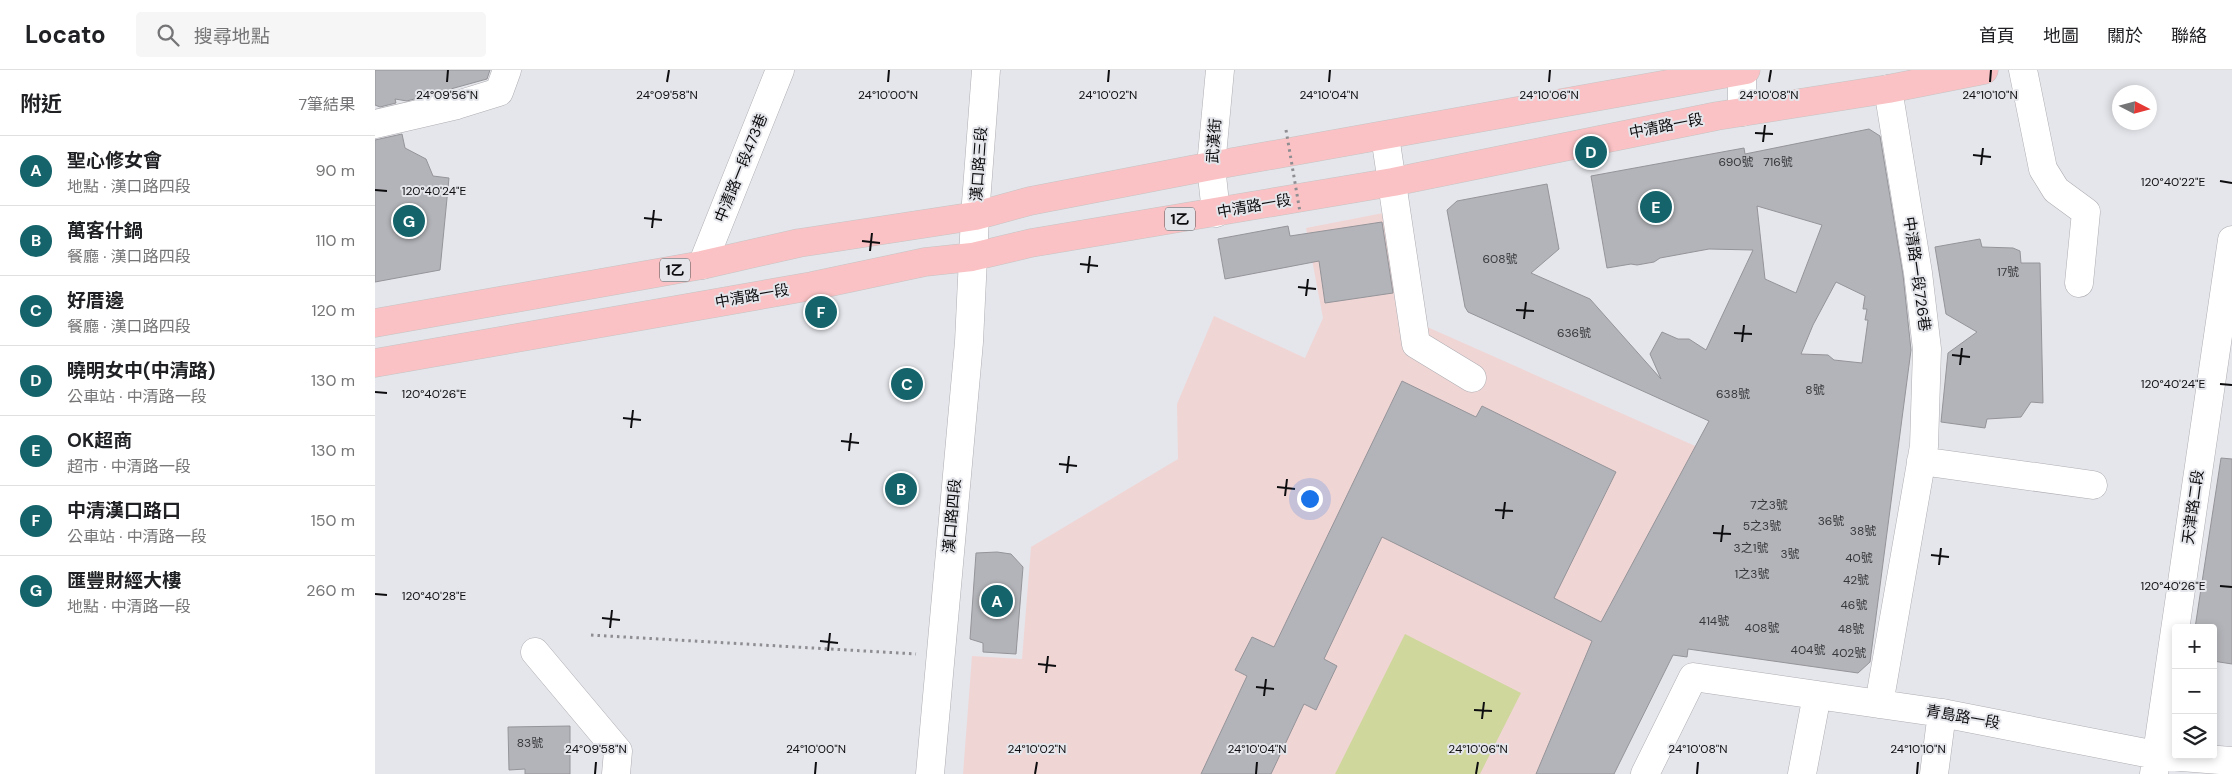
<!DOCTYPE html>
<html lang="zh-TW">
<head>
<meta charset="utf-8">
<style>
  :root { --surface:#fff; --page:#f6f6f6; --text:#202124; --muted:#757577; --line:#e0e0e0; --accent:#16646b }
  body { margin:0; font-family:"DM Sans","Noto Sans TC",sans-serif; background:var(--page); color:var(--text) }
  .controls { position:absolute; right:15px; bottom:15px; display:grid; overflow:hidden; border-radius:5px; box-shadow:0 2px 8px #0003 }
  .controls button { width:45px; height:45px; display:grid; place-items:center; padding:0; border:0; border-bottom:1px solid var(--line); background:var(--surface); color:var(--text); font:25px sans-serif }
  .compass { position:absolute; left:1737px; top:15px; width:45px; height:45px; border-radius:50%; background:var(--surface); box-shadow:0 2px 8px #0003; rotate:96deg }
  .you { position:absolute; left:934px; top:428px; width:18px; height:18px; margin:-12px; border:4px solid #fff; border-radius:50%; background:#1a73e8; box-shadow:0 0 0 8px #1a73e833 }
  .badge { display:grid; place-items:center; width:32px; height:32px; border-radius:50%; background:var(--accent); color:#fff; font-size:16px; font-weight:700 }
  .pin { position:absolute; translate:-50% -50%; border:2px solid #fff; box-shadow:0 1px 5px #0006 }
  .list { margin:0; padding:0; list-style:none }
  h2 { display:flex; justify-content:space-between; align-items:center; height:65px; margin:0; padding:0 20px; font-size:21px }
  h2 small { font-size:16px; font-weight:400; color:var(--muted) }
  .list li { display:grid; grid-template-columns:32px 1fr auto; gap:15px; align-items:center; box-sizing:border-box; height:70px; padding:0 20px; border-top:1px solid var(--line) }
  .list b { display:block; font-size:19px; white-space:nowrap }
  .list p { margin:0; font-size:16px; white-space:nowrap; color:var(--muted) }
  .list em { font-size:16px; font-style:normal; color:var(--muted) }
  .icon { flex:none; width:28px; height:28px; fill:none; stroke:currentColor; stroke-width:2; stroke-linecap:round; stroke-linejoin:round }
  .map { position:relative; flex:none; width:1857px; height:704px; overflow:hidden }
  header { display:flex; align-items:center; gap:30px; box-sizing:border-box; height:70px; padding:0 25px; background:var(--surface); border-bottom:1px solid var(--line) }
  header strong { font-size:24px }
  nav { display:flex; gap:28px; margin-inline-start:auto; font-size:18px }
  .search { width:350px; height:45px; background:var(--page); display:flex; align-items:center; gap:12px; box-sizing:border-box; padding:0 18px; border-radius:5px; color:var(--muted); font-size:19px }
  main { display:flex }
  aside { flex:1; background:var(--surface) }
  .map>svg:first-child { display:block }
  .education { fill:#f0d5d5 }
  .green { fill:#cfd79d }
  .building { fill:#b3b4b9; stroke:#949499; fill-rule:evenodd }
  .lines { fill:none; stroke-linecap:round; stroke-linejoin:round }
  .minor-casing { stroke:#aeaeb3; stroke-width:29 }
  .major-casing { stroke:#c5c5c5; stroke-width:29 }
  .path { stroke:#8e8e92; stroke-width:3; stroke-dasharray:2.5 4; stroke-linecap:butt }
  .minor { stroke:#fff; stroke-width:28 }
  .major { stroke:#fac2c4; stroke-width:28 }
  .path-bridge { stroke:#8e8e92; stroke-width:3; stroke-dasharray:2.5 4; stroke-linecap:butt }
  .ticks { fill:none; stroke:#0d0d0f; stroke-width:2 }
  .labels { text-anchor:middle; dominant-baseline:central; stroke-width:4; stroke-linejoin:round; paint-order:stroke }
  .number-label { font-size:12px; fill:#36373a }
  .shield { fill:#e5e6eb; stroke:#4e4e51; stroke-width:1 }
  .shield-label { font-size:14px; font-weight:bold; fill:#0d0d0f }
  .street-label { font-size:15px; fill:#0d0d0f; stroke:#e5e6eb }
  .ticks-label { font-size:12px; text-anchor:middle; fill:#0d0d0f; stroke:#e5e6eb; stroke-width:4; stroke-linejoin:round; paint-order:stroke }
</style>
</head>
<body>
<header>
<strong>Locato</strong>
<div class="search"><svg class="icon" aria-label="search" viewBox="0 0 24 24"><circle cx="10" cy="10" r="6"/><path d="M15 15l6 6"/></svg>搜尋地點</div>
<nav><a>首頁</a><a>地圖</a><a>關於</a><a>聯絡</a></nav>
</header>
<main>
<aside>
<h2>附近<small>7筆結果</small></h2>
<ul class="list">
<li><span class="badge">A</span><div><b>聖心修女會</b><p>地點 · 漢口路四段</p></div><em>90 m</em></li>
<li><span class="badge">B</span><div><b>萬客什鍋</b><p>餐廳 · 漢口路四段</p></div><em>110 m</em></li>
<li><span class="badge">C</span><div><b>好厝邊</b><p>餐廳 · 漢口路四段</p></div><em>120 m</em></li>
<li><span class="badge">D</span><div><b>曉明女中(中清路)</b><p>公車站 · 中清路一段</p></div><em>130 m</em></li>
<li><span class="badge">E</span><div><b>OK超商</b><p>超市 · 中清路一段</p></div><em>130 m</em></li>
<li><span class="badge">F</span><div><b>中清漢口路口</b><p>公車站 · 中清路一段</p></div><em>150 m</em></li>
<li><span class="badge">G</span><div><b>匯豐財經大樓</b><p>地點 · 中清路一段</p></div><em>260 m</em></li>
</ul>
</aside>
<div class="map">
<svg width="1857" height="704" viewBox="0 0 1857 704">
  <rect width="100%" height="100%" fill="#e5e6eb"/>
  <path class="education" d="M 1034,138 L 1050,256 L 1372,399 L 1225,704 L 588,704 L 597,586 L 647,589 L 656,477 L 803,389 L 802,334 L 839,246 L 930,288 L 948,248 L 931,158 Z"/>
  <path class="green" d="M 1030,564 L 1146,623 L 1105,704 L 960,704 Z"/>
  <path class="building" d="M 0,0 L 115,0 L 112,9 L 32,31 L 20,29 L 21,33 L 5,37 L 0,35 Z
    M 1494,59 L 1505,66 L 1528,205 L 1536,280 L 1495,592 L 1483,603 L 1313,579 L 1312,587 L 1298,585 L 1239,704 L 1161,704 L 1217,571 L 1007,467 L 949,589 L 962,596 L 941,640 L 929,634 L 896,704 L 826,704 L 872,606 L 860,600 L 877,567 L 899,577 L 1027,311 L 1101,347 L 1107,336 L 1241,402 L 1179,528 L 1226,552 L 1334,351 L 1093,242 L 1090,237 L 1072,140 L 1082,131 L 1172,114 L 1184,179 L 1156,203 L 1215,229 L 1286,309 L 1275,284 L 1287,262 L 1303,269 L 1314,269 L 1331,280 L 1378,180 L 1334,179 L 1285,188 L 1279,192 L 1262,195 L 1256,194 L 1232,198 L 1216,106 L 1369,78 L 1370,84 ZM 1382,136 L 1447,155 L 1421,223 L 1390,209 ZM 1461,212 L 1490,226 L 1488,239 L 1492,239 L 1490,250 L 1493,250 L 1487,293 L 1459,290 L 1453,285 L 1426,284 L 1438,255 Z
    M 27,64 L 30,78 L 51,89 L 58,106 L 74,108 L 65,200 L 0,212 L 0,70 Z
    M 1007,152 L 1018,223 L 950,233 L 944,191 L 850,209 L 843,169 L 913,156 L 915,166 Z
    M 1605,169 L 1607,177 L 1638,178 L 1645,181 L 1646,193 L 1665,193 L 1668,333 L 1656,332 L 1646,347 L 1612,349 L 1610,358 L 1566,352 L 1573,283 L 1602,262 L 1571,244 L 1560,177 Z
    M 1846,388 L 1857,389 L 1857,594 L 1838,591 L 1838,558 L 1820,558 Z
    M 622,482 L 636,484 L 648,497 L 641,584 L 608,582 L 608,573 L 595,569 L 601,483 Z
    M 195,656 L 195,704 L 150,704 L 150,699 L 134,700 L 133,657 Z"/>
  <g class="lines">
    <g class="minor-casing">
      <path id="minor" d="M 1367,0 L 1367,42
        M 1648,0 L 1668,99 L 1681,120 L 1711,142 L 1704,213
        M 0,54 L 82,35 L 124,22 L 132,0
        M 1010,66 L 1041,274 L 1097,308
        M 841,143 L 836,96 L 845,0
        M 327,195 L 405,0
        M 1546,391 L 1718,415
        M 160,582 L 243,681 L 241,704
        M 1504,634 L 1549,376 L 1552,279 L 1543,203 L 1513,19
        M 555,704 L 594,272 L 600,146 L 611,0
        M 1270,704 L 1318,607 L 1567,643 L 1781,685 L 1857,691
        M 1427,704 L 1442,625
        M 1559,704 L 1567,643
        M 1779,704 L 1857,170"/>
    </g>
    <g class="major-casing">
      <path id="major" d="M 0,253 L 327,195 L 424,173 L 600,146 L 655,131 L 836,96 L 1371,0
        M 0,293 L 437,216 L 550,192 L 597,187 L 656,173 L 1018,112 L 1342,46 L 1513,19 L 1609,0"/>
    </g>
    <path class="path" d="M 216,565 L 541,584"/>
    <use href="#minor" class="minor"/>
    <use href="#major" class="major"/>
    <path class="path-bridge" d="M 911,60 L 925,142"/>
  </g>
  <path class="ticks" d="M 72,12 L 73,0M 292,12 L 294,0M 513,12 L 514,0M 733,12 L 734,0M 954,12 L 955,0M 1174,12 L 1175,0M 1394,12 L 1396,0M 1615,12 L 1616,0M 1380,63 L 1398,64M 1388,72 L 1390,55M 1598,85 L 1616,87M 1606,95 L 1608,78M 1845,111 L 1857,113M 0,120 L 12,121M 269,148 L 287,150M 277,158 L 279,140M 487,171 L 505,173M 495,181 L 497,163M 705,194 L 723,196M 713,203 L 715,186M 923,217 L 941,219M 931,226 L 933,209M 1141,240 L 1159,241M 1149,249 L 1151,232M 1359,263 L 1377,264M 1367,272 L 1369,255M 1577,285 L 1595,287M 1585,295 L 1587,278M 1845,314 L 1857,315M 0,322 L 12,323M 248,348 L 266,350M 256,358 L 258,340M 466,371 L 484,373M 474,381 L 476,363M 684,394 L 702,396M 692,403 L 694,386M 902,417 L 920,419M 910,426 L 912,409M 1120,440 L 1138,441M 1128,449 L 1130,432M 1338,463 L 1356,464M 1346,472 L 1348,455M 1556,485 L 1574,487M 1564,495 L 1566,478M 1845,516 L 1857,517M 0,524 L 12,525M 227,548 L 245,550M 235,558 L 237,540M 445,571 L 463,573M 453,581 L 455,563M 663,594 L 681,596M 671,603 L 673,586M 881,617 L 899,619M 889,626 L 891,609M 1099,640 L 1117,641M 1107,649 L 1109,632M 220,704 L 221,692M 440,704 L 441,692M 660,704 L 662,692M 881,704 L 882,692M 1101,704 L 1103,692M 1322,704 L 1323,692M 1542,704 L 1543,692"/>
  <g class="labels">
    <g class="number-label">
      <text x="1361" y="92">690號</text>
      <text x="1403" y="92">716號</text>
      <text x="1125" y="189">608號</text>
      <text x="1633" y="202">17號</text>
      <text x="1199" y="263">636號</text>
      <text x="1440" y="320">8號</text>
      <text x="1358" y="324">638號</text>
      <text x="1394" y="435">7之3號</text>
      <text x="1456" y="451">36號</text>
      <text x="1387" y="456">5之3號</text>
      <text x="1488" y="461">38號</text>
      <text x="1376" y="478">3之1號</text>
      <text x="1415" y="484">3號</text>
      <text x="1484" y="488">40號</text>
      <text x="1377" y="504">1之3號</text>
      <text x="1481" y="510">42號</text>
      <text x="1479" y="535">46號</text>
      <text x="1339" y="551">414號</text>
      <text x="1387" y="558">408號</text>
      <text x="1476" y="559">48號</text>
      <text x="1433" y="580">404號</text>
      <text x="1474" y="583">402號</text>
      <text x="155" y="673">83號</text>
    </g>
    <g class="shield">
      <rect x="790" y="137.5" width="30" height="23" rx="4"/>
      <rect x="285" y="188.5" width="30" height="23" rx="4"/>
    </g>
    <g class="shield-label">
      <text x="805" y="149">1乙</text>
      <text x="300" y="200">1乙</text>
    </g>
    <g class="street-label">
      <text transform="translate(1291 56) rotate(-11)">中清路一段</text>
      <text transform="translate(839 71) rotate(-86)">武漢街</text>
      <text transform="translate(604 94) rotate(-86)">漢口路三段</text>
      <text transform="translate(366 98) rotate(-68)">中清路一段473巷</text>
      <text transform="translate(879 136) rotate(-10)">中清路一段</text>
      <text transform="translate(1542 204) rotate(82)">中清路一段726巷</text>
      <text transform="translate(377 226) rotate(-10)">中清路一段</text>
      <text transform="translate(1818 437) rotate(-82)">天津路二段</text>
      <text transform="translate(577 446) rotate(-85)">漢口路四段</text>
      <text transform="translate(1588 647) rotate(10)">青島路一段</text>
    </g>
  </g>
  <g class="ticks-label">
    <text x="72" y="29">24°09'56"N</text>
    <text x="292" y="29">24°09'58"N</text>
    <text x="513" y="29">24°10'00"N</text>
    <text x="733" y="29">24°10'02"N</text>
    <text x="954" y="29">24°10'04"N</text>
    <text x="1174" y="29">24°10'06"N</text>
    <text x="1394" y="29">24°10'08"N</text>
    <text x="1615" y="29">24°10'10"N</text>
    <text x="1798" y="116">120°40'22"E</text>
    <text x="59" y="125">120°40'24"E</text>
    <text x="1798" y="318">120°40'24"E</text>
    <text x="59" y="328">120°40'26"E</text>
    <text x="1798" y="520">120°40'26"E</text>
    <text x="59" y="530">120°40'28"E</text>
    <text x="221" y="683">24°09'58"N</text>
    <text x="441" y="683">24°10'00"N</text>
    <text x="662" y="683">24°10'02"N</text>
    <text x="882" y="683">24°10'04"N</text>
    <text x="1103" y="683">24°10'06"N</text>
    <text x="1323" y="683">24°10'08"N</text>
    <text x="1543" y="683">24°10'10"N</text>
  </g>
</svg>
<div class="controls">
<button>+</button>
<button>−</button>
<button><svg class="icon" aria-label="layers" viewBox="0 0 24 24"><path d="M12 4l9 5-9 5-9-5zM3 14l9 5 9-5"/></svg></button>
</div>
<svg class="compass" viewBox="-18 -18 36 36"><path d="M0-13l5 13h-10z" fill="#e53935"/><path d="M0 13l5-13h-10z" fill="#757577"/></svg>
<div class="you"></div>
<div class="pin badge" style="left:622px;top:531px">A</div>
<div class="pin badge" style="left:526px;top:419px">B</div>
<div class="pin badge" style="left:532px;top:314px">C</div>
<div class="pin badge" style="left:1216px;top:82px">D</div>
<div class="pin badge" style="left:1281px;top:137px">E</div>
<div class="pin badge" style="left:446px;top:242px">F</div>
<div class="pin badge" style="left:34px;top:151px">G</div>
</div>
</main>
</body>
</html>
